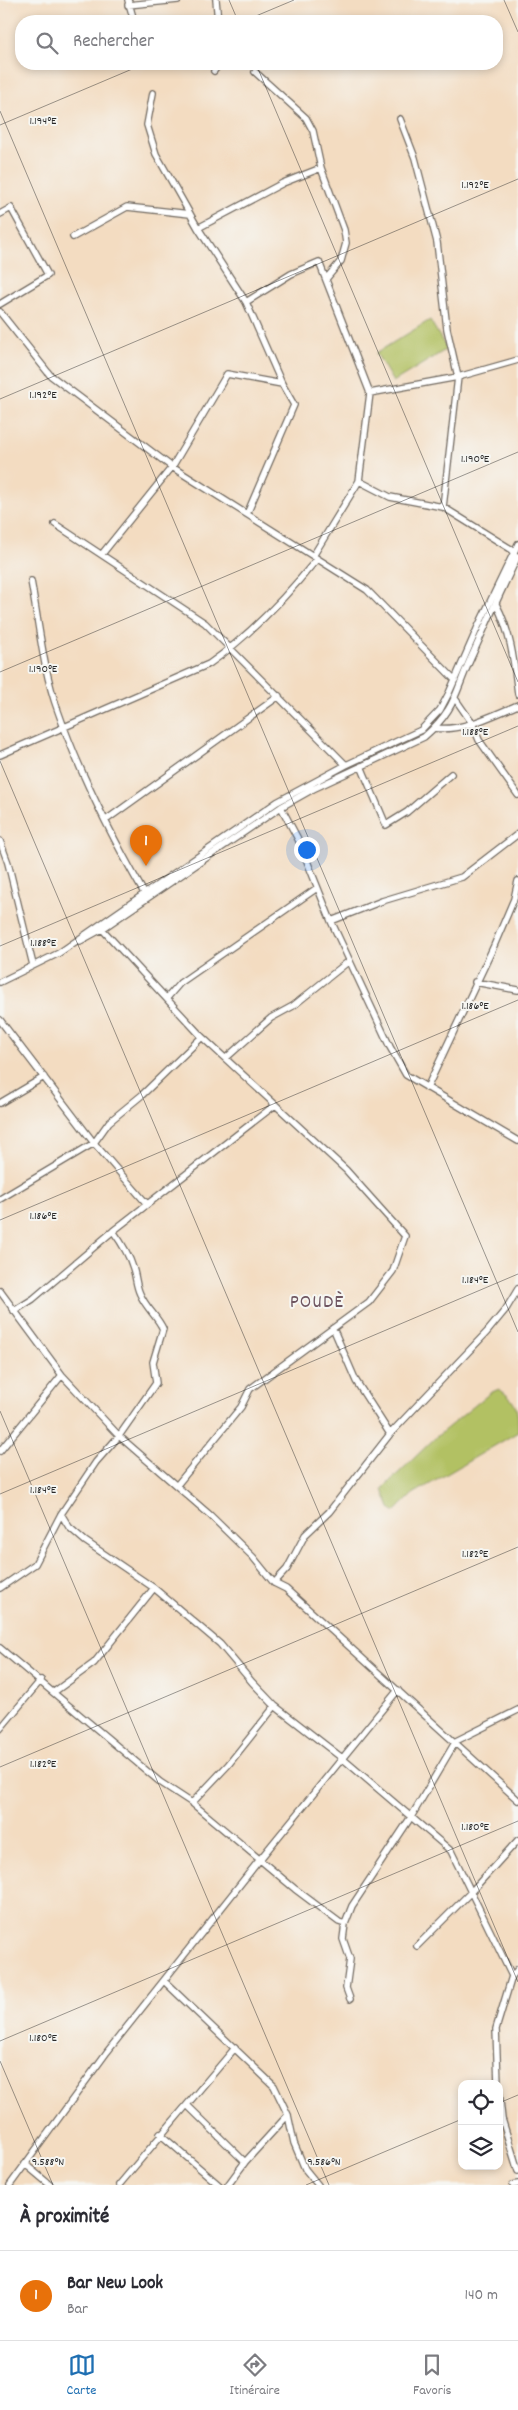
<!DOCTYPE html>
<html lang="fr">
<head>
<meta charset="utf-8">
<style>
  :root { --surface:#fff; --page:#f7f7f7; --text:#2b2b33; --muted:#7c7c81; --line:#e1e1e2; --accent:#1f6fb2 }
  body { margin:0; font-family:Dekko,sans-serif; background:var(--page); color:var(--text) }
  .controls { position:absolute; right:15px; bottom:15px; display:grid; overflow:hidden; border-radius:10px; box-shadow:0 2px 8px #0003 }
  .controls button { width:45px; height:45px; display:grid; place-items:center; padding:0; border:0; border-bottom:1px solid var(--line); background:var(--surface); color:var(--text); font:25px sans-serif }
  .you { position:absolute; left:306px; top:849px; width:18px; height:18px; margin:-12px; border:4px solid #fff; border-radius:50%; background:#1a73e8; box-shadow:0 0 0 8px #1a73e833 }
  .badge { display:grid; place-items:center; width:32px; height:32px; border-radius:50%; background:var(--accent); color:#fff; font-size:16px; font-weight:700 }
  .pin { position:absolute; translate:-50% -41px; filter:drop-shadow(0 1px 2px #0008) }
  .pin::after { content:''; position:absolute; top:26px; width:18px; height:15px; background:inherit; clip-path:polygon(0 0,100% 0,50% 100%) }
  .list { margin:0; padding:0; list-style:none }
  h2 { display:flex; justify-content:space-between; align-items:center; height:65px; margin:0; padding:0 20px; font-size:21px }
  h2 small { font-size:16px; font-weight:400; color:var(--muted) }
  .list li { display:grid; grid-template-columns:32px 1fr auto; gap:15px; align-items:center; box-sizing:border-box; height:90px; padding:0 20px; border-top:1px solid var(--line) }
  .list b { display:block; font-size:19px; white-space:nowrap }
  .list p { margin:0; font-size:16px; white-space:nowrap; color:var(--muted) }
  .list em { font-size:16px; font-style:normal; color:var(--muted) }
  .icon { flex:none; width:28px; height:28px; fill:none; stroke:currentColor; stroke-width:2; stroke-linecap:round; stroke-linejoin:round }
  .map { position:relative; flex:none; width:518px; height:2185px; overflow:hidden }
  .search { position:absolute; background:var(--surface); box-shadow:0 2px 8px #0003; left:15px; right:15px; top:15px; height:55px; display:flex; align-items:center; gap:12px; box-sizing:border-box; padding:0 18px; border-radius:20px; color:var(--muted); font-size:19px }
  .sheet { height:155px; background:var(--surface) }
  nav { display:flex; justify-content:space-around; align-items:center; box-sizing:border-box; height:70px; border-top:1px solid var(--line); background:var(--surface); font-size:14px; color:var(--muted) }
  nav a { display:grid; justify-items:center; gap:2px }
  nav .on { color:var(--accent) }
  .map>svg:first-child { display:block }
  .green { fill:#b2c163; stroke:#6e7647 }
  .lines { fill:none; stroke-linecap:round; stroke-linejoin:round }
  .minor-casing { stroke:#716960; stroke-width:8 }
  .minor { stroke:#fff; stroke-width:5.5 }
  .ticks { fill:none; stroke:#2b2b2b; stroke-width:1; stroke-opacity:0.45 }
  .labels { text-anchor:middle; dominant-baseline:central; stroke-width:4; stroke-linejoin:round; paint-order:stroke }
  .quarter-label { font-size:20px; letter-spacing:1px; fill:#6e5560; stroke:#f6f6f2 }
  .ticks-label { font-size:12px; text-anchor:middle; fill:#2b2b2b; stroke:#f6f6f2; stroke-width:4; stroke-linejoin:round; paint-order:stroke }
</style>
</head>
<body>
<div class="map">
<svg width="518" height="2185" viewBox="0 0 518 2185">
  <rect width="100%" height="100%" fill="#f6f6f2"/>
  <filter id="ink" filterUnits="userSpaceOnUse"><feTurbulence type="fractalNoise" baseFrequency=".02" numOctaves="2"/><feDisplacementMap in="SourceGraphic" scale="10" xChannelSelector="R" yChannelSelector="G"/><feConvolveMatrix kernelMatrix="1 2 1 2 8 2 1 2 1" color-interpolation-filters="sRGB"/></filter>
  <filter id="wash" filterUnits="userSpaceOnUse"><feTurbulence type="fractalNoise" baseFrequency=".0096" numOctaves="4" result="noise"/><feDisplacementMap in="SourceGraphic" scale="20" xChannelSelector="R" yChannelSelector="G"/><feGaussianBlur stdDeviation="1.12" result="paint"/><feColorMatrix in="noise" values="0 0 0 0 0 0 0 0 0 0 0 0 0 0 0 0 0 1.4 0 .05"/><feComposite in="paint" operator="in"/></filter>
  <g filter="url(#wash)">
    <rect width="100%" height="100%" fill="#f3dcc1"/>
    <path class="green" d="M 430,320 L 447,349 L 393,382 L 376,353 Z
      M 499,1389 C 518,1402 518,1410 518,1432 L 413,1494 L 395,1512 L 390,1508 L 383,1490 L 385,1486 L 436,1437 L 490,1393 Z"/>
  </g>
  <g filter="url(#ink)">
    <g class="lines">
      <g class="minor-casing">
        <path id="minor" d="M 128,0 L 134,21
          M 216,0 L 218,21
          M 128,5 L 178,0
          M 214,71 L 219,64
          M 255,72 L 306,118 L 313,131 L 321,168 L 344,230 L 346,243 L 341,261 L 326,279
          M 153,93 L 147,125 L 156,154 L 198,228 L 246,302 L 282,384 L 294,405 L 247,514
          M 400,119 L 415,158 L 437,242 L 447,329 L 458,377 L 443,507
          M 0,214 L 11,208 L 48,275 L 0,304
          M 198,228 L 283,183 L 321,168
          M 73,237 L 127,207 L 190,214
          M 246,302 L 291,274 L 319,262 L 370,393 L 359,481 L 313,556
          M 0,312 L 50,375 L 172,467 L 367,590 L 455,680
          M 370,393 L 458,377 L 518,360
          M 359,481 L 390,497 L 443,507 L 514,551
          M 55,524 L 205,623 L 346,765
          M 102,554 L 172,467 L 227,374 L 282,384
          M 31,581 C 39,624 43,670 58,711 C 79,772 112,837 144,893
          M 496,604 C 511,632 514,662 518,694
          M 454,697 L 472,723 L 479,740 L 518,795
          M 434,728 C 462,732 493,715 518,705
          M 0,755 L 209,664 C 249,636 286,597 317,559
          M 361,766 L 386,825 L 407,812 L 451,774
          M 281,807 L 299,841 L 331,921 L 390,1047 L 406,1075 L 518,1141
          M 106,820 L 279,696
          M 0,841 L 8,863 L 33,965
          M 331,921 L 382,901 L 462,877 L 518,834
          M 102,929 L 202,1037 L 346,1170 L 405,1236 L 393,1271 L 369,1302 L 250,1389 L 241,1407 L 177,1485
          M 80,941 L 102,929 L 281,807 L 313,789 L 424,737 C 456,709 454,695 470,660 C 486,625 501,590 518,556
          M 0,982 L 59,953 L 277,802 L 346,765 L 421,730 L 440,710 L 449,693 L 477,629 L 518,544
          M 475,982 L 518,990
          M 167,998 L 180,983 L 317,888
          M 0,1020 L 94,1143 L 147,1204
          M 226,1058 L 271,1018 L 293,1006 L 349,961
          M 427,1088 L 493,948 L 514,899 L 518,881
          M 0,1103 L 44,1077
          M 0,1199 L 94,1143 L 109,1122 L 142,1095 L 202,1037
          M 0,1291 L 62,1375 L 119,1436 L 210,1515 L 253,1557 L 274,1583 L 286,1589 L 518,1800
          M 14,1311 L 33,1299 L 113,1231 L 275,1105
          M 333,1328 L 356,1381 L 390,1434
          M 0,1451 L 62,1375
          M 61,1514 L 69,1527 L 85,1541 L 154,1588 L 220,1644 L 252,1682 L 275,1706 L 342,1758 L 451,1851 L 512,1976
          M 274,1583 L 287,1569 L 305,1535 L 329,1512 L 390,1434 L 487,1332 L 506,1309 L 518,1289
          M 0,1588 L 35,1564 L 61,1514 L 96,1462 L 119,1436 L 156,1383 L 153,1362 L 163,1329 C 157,1316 146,1308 140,1294 C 136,1286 136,1276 133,1268 C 129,1254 121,1242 113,1231
          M 0,1648 L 160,1782 L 192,1803 L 295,1889 L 339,1922 L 345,1924
          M 54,1692 L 94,1663 L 154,1588
          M 0,1729 L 41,1680
          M 192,1803 L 228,1765 L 275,1706
          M 417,1946 L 470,1893 L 518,1840
          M 164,1981 L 274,2086 L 288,2115 L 294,2143 L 305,2169 L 318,2185
          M 350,1999 L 346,1988 L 350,1959 L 343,1939 L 345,1924 L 352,1906 L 411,1817 L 456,1741 L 518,1710
          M 498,2084 L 496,2029 L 512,1976 L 518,1969
          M 499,2092 L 502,2119 L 518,2171
          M 187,2105 L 245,2162
          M 160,2134 L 219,2185
          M 25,2164 L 50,2185
          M 10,2185 L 107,2052 L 261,1858 L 398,1690
          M 119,2185 L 235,2048
          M 228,2185 L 245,2162 L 288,2115
          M 513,2185 L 518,2184"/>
      </g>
      <use href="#minor" class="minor"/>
    </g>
  </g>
  <path class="ticks" d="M 229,0 L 238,21M 504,0 L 518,32M 244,21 L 294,0M 256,64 L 518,682M 0,111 L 518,1332M 0,125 L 144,64M 0,399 L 518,179M 0,672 L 518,452M 0,761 L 518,1982M 0,946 L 518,726M 0,1220 L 518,1000M 0,1411 L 329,2185M 0,1494 L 518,1274M 0,1767 L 518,1547M 0,2041 L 518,1821M 0,2061 L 53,2185M 499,2103 L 518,2095M 306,2185 L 462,2119"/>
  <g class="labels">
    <g class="quarter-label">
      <text x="317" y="1303">POUDÈ</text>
    </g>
  </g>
  <g class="ticks-label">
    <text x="43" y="124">1.194°E</text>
    <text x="475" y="188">1.192°E</text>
    <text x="43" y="398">1.192°E</text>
    <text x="475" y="462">1.190°E</text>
    <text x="43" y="672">1.190°E</text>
    <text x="475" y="735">1.188°E</text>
    <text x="43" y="946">1.188°E</text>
    <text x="475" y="1009">1.186°E</text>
    <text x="43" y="1219">1.186°E</text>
    <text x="475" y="1283">1.184°E</text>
    <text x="43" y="1493">1.184°E</text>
    <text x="475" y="1557">1.182°E</text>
    <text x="43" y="1767">1.182°E</text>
    <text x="475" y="1830">1.180°E</text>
    <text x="43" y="2041">1.180°E</text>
    <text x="48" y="2165">9.588°N</text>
    <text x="324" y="2165">9.586°N</text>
  </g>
</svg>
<div class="controls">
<button><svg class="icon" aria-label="locate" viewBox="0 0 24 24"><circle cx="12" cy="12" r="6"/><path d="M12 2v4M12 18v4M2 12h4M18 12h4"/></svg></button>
<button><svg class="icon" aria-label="layers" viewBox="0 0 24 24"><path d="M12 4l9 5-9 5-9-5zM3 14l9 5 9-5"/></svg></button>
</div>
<div class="you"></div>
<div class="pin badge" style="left:146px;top:866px;background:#e8710a">1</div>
<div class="search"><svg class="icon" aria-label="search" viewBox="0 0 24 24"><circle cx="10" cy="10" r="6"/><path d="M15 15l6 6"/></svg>Rechercher</div>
</div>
<section class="sheet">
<h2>À proximité<small></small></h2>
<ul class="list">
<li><span class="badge" style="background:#e8710a">1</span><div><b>Bar New Look</b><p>Bar</p></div><em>140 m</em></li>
</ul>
</section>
<nav>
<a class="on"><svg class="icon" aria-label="map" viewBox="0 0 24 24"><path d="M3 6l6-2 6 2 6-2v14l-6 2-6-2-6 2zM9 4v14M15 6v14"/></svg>Carte</a>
<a><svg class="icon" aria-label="directions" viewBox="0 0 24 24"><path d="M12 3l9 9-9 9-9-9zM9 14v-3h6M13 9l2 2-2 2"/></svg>Itinéraire</a>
<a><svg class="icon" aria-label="saved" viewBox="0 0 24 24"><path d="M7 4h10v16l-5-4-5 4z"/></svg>Favoris</a>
</nav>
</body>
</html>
